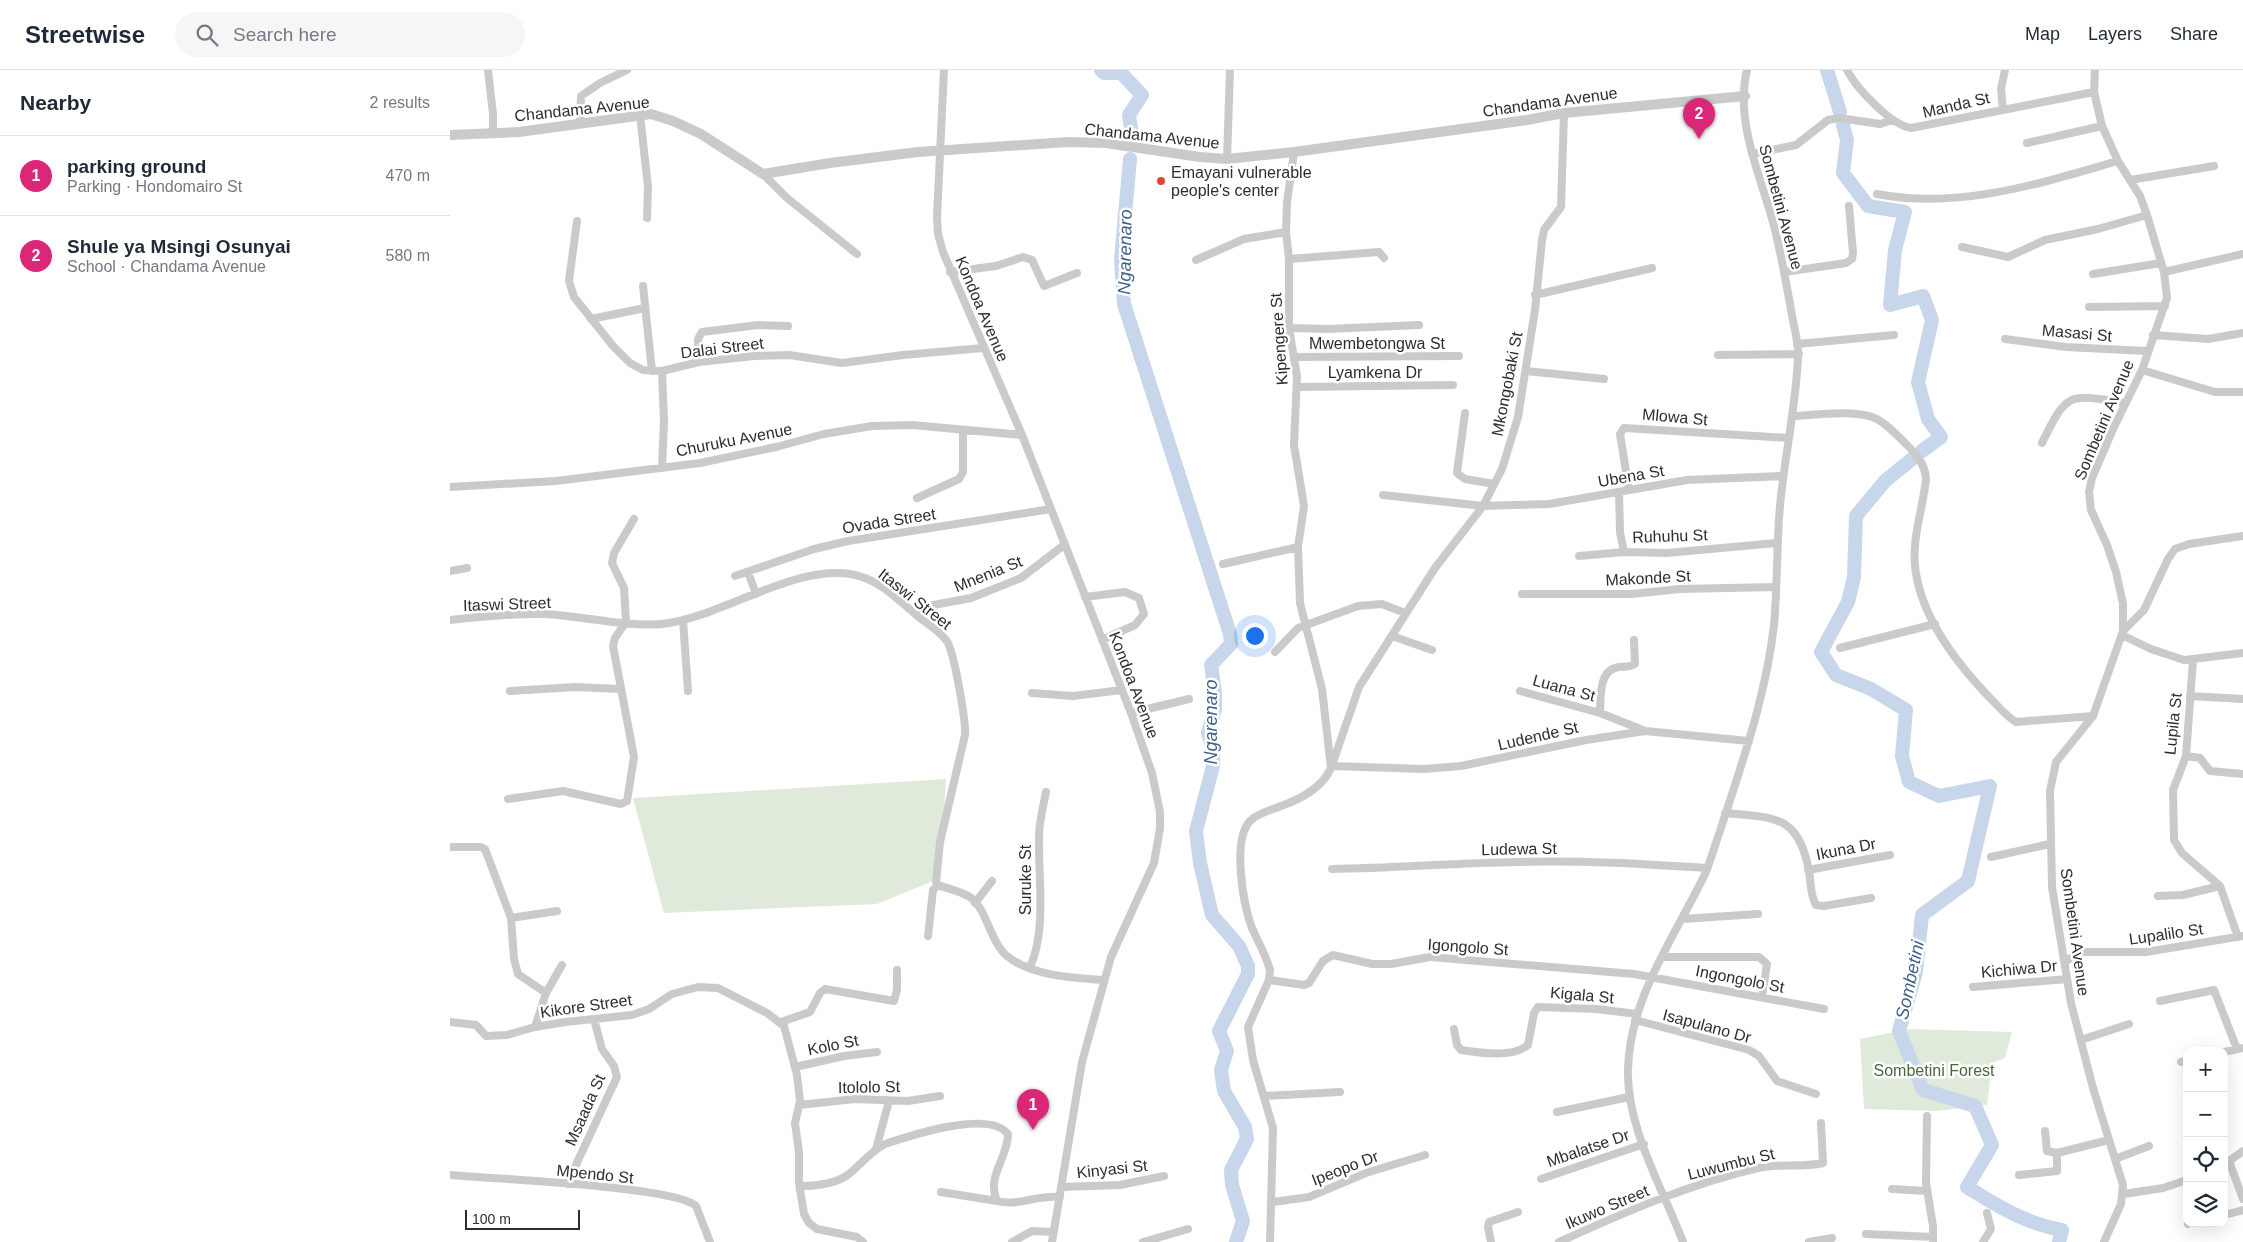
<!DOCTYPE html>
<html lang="en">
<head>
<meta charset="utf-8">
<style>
  :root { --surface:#fff; --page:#f6f6f7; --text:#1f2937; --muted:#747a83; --line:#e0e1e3; --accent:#db2777 }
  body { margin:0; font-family:Arial,sans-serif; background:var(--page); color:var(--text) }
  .controls { position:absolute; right:15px; bottom:15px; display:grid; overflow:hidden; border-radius:10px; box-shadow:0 5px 20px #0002 }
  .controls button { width:45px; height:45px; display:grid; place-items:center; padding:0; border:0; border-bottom:1px solid var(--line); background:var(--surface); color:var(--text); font:25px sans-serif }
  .scale { position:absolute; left:15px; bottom:12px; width:115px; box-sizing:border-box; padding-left:5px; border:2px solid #2d2d2d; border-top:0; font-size:14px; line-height:18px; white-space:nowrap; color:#2d2d2d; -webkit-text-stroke:4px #fff; paint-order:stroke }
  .you { position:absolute; left:804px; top:565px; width:18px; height:18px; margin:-12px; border:4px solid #fff; border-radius:50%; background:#1a73e8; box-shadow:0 0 0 8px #1a73e833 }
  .badge { display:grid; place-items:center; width:32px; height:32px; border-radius:50%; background:var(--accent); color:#fff; font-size:16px; font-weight:700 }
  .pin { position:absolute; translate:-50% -41px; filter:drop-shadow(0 1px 2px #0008) }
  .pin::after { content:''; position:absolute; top:26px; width:18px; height:15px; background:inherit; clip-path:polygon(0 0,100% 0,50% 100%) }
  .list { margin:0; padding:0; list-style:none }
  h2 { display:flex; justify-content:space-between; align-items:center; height:65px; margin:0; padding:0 20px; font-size:21px }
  h2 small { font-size:16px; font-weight:400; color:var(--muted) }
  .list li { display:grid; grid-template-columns:32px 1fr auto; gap:15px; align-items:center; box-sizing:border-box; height:80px; padding:0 20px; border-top:1px solid var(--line) }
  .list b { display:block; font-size:19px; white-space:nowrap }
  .list p { margin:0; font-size:16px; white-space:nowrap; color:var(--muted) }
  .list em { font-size:16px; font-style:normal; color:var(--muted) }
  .icon { flex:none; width:28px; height:28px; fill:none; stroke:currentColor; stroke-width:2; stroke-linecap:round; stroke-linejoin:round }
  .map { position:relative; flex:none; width:1793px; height:1172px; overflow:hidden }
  header { display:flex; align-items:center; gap:30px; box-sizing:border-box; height:70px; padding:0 25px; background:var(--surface); border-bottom:1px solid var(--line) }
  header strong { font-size:24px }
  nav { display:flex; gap:28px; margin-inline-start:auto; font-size:18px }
  .search { width:350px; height:45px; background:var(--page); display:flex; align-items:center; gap:12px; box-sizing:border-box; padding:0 18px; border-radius:28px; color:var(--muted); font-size:19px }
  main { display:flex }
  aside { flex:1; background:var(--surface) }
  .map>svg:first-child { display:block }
  .green { fill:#e0eada }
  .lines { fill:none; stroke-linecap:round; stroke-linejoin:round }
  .river { stroke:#c7d6ea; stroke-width:14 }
  .minor { stroke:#cacaca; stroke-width:8 }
  .tertiary { stroke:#cacaca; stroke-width:10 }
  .poi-dot { fill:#e04632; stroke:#fff; stroke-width:2 }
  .labels { text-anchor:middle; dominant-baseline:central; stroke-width:5; stroke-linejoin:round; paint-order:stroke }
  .street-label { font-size:16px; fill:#2d2d2d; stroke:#fff }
  .poi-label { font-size:16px; fill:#2d2d2d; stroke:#fff; text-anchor:start }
  .park-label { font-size:16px; fill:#48673c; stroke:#fff }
  .water-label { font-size:18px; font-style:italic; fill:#3d5f8c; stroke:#fff }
</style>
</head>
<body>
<header>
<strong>Streetwise</strong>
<div class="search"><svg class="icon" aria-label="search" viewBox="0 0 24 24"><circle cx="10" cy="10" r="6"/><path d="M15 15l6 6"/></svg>Search here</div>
<nav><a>Map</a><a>Layers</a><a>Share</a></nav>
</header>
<main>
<aside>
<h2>Nearby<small>2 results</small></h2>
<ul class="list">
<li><span class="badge">1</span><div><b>parking ground</b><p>Parking · Hondomairo St</p></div><em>470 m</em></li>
<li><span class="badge">2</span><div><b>Shule ya Msingi Osunyai</b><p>School · Chandama Avenue</p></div><em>580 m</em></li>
</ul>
</aside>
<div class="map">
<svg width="1793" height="1172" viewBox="0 0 1793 1172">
  <rect width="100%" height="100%" fill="#fff"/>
  <path class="green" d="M 496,709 L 490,808 L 427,834 L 214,843 L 183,728 Z
    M 1459,959 L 1562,962 L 1555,988 L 1542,993 L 1537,1035 L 1487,1041 L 1414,1039 L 1410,969 Z"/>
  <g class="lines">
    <path class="river" d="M 651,0 L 654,3 L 671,3 L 692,25 L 679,45 L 682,65
      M 1377,0 L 1390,42
      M 1393,55 L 1397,70 L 1393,103 L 1418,136 L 1455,142 L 1445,180 L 1440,235 L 1473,226 L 1482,250 L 1468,312 L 1478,349 L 1491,367 L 1472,381
      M 680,89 L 671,189 L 674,234 L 780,564 L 781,574 L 761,595 L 765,622 L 765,639 L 758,663 L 763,678 L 763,696 L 746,761 L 750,793 L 762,845 L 789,876 L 798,896 L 798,904 L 769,961 L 777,981 L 771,1000 L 774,1021 L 795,1057 L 797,1069 L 781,1100 L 782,1115 L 793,1151 L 786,1172
      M 1462,389 L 1435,411 L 1406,446 L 1404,507 L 1398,532 L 1371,582 L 1386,605 L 1421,619 L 1456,640 L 1452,686 L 1459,712 L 1489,726 L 1540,716 L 1518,811 L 1472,845 L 1466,902 L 1449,961 L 1473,1020 L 1525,1036 L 1542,1075 L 1517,1117 C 1547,1136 1577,1154 1612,1160 L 1609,1172"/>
    <path class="minor" d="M 38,0 L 43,44 L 43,63
      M 494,0 L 487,147 L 488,164 L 493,182 L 572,365 L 681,643 L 702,703 L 710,742 L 710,758 L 704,793 L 661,887 L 632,992 L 602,1172
      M 1397,0 C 1406,18 1441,55 1461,58 L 1644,22
      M 1645,0 L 1644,22 L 1652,56 L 1668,91 L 1690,126 L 1697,145 L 1714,202 L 1717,228 L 1692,300 L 1664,357 L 1642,408 L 1639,422 L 1641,440 L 1657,475 L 1666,502 L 1673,534 L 1673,561 L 1643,646 L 1606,692 L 1600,721 L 1602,817 L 1621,933 L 1643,1018 L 1673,1115 L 1671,1134 L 1654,1172
      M 1553,39 L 1551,19 L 1555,0
      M 190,45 L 198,117 L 197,148
      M 130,52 L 131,26 L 150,13 L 177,0
      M 1577,73 L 1652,56
      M 1302,84 L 1346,75 L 1378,50 L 1389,48 L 1430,54 L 1442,50
      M 777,89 L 780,0
      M 313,104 L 337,128 L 407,184
      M 1680,110 L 1764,96
      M 1427,124 C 1509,140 1591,113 1668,91
      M 127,151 L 119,211 L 124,227 L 163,276 L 180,293 L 193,300 L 212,301 L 249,292 L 304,286 L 339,285 L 392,293 L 453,285 L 533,278
      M 1512,177 L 1558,187 L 1595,170 L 1648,159 L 1697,145
      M 839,189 L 929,182 L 934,188
      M 746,190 L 794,169 L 836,162
      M 500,202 L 546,196 L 573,187 L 582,190 L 594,216 L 627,203
      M 1334,202 L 1396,193 L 1402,189 L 1403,183 L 1399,136
      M 1714,202 L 1793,184
      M 1643,204 L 1711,193
      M 193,216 L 202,301
      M 1085,225 L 1202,198
      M 1639,237 L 1715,236
      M 141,249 L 195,238
      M 839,258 L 878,259 L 969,255
      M 1703,265 L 1758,269 L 1793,263
      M 1555,269 L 1616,277 L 1697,281
      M 1347,274 L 1444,265
      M 1268,285 L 1349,284
      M 845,287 L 1009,286
      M 249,292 L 248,269 L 252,262 L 308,255 L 338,256
      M 1692,300 L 1765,322 L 1793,322
      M 212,301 L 214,352 L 212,398
      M 1076,301 L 1154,309
      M 847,317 L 1003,315
      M 1015,343 L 1007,403 L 1015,409 L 1044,414
      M 1343,346 C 1366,345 1406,339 1427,349 C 1438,355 1447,365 1456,374 C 1467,385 1475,394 1476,409 C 1473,438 1462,468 1465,496 C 1470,546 1507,594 1541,629 C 1549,637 1556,646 1566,652 L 1643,646
      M 1592,373 C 1618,319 1620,325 1676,333
      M 0,417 L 106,411 L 250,393 L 326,377 L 374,364 L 422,356 L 462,355 L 572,365
      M 1179,420 L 1170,364 L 1174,358 L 1339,368
      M 1169,422 L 1170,462 L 1174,482 L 1217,483 L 1326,473
      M 933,425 L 1033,436 L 1063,435 L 1099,434 L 1237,410 L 1333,406
      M 467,428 L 509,409 L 513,402 L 513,361
      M 1129,486 L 1174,482
      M 773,494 L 848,477
      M 0,501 L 17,498
      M 298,502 L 306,524
      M 285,506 L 364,479 L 398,471 L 601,439
      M 1072,524 L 1181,524 L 1230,519 L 1325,517
      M 635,527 L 675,522 L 689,528 L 694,544 L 685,555 L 652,570
      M 468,546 L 478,536 L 521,528 L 571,508 L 614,475
      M 0,550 C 31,547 63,543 95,544 C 130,546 177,557 212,554 C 273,548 356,485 415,508 C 436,516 453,534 470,548 C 479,555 489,561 496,570 C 504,579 516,652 515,665 L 490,772 L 486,812 L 488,815 C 498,819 511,821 520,827 C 537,839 540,872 557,886 C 581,906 624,908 654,910
      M 233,550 L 238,621
      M 1673,561 L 1694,540 L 1718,489 L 1725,479 L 1739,474 L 1793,466
      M 1672,565 L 1701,579 L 1734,590 L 1793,583
      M 942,566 L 982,580
      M 1390,578 L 1485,554
      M 825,582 L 848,558 L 908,536 L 932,534 L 955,543
      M 60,621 L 125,617 L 171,619
      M 1070,621 L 1150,643 L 1193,660
      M 582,623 L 623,626 L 672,620
      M 1740,626 L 1793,629
      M 681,643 L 739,629
      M 1150,643 C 1151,627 1148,600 1169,597 C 1175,596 1179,598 1185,594 L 1184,570
      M 1736,686 L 1750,688 L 1760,701 L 1793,704
      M 882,696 L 974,699 L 1011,696 L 1136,670 L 1195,661 L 1299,671
      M 881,698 L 909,617 L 985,498 L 1033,436 L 1052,399 L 1068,347 L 1085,240 L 1092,170 L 1094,160 L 1111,137 L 1114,43
      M 58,729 L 113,721 L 171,734 L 177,731 L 184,687 L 163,576 L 165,568 L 176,552 L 174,518 L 162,493 L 164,483 L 184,449
      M 1275,743 C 1325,748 1348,744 1359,801 C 1361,812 1360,826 1366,835 L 1374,836 L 1421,828
      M 0,777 L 31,777 L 35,779 L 61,848 L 64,889 L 68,904 L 96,923
      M 1541,787 L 1600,774
      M 882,799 C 944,798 1006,793 1068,792 C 1131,790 1194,794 1257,798
      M 1358,800 L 1440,785
      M 1770,816 L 1788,867
      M 1708,826 L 1733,825 L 1770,816 L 1732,783 L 1724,770 L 1723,720 L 1736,686 L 1743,590
      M 525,833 L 542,811
      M 61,848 L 107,841
      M 1232,849 L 1308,844
      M 478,866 L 483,820 L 488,815
      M 1212,887 L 1309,887 L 1317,894 L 1312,927
      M 1615,892 L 1625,885 L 1634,882 L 1696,882 L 1793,866
      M 580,897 C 597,860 588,807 589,767 C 589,752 593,737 596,722
      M 819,910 L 854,915 L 859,913 L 873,891 L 883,885 L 922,894 L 941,894 L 980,887 L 1184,904 L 1374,939
      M 1523,917 L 1617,909
      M 1710,931 L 1764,920 L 1787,979
      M 1185,950 L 1299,980 L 1309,986 L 1327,1011 L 1366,1024
      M 0,952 L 26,955 L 36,966 L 57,965 L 85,957 L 115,952 L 182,945 L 199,939 L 222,924 L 248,917 L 268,918 L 317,943 L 334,956 L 347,1005 L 350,1031 L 345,1053 L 349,1083 L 349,1113 L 354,1144 L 359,1153 L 367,1159 L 407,1167 L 413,1172
      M 331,952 L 360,942 L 370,923 L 375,919 L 444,931 L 447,920 L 447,900
      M 85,957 L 96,923 L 112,895
      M 1004,959 L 1007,975 L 1011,980 C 1030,983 1063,988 1078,975 L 1084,943 L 1088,937 L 1147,939 L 1187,944
      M 1631,970 L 1679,954
      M 1774,982 L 1793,978
      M 1731,992 L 1737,990
      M 345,997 L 394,986 L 427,982
      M 814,1026 L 890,1022
      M 349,1035 L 405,1029 L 458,1031 L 490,1026
      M 1107,1042 L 1179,1027
      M 1477,1046 L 1476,1113 L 1483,1156 L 1483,1172
      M 1595,1061 L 1597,1081 L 1607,1083 L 1659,1070
      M 426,1079 L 439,1031
      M 1793,1081 L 1779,1091 L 1793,1129
      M 1665,1089 L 1699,1076
      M 0,1105 C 41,1109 224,1116 246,1136 L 260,1172
      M 1569,1105 L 1607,1101 L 1607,1083
      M 1091,1109 L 1194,1074
      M 117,1114 L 167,1007 L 164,996 L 152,979 L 144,949
      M 350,1116 C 365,1116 386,1114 399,1104 C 411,1094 420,1082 435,1074 C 459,1066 539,1039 558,1064 C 558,1088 536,1106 547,1131 C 567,1137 589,1124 610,1127
      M 611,1117 L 670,1115 L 714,1106
      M 1442,1119 L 1477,1121
      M 491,1122 L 547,1131
      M 1674,1124 L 1713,1118 L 1737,1110
      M 823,1132 L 859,1127 L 916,1103 L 975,1085
      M 1774,1145 L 1793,1140
      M 1738,1154 L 1739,1153
      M 1416,1164 L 1483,1167
      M 562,1172 L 582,1161 L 603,1162
      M 693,1172 L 738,1159
      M 820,1172 L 823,1058 L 803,990 L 798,957 L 819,910 L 820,900 C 816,885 808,872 802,858 C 793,835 782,770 800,751 C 808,743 821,740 831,736 C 851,729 872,718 881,698 L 872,619 L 850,533 L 848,477 L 854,436 L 844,375 L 847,306 L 839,258 L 839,189 L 836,162 L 837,132 L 844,82
      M 1041,1172 L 1038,1157 L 1039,1152 L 1068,1142
      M 1109,1172 C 1173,1143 1239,1114 1308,1098 C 1330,1093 1352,1098 1373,1093 L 1371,1053
      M 1233,1172 C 1213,1119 1176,1057 1178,999 C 1180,926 1226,865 1256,802 C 1261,789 1265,775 1270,761 C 1292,693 1316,626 1324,555 C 1328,512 1326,469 1331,426 C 1336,380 1346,334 1348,287 C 1349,273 1344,258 1342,245 C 1336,213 1331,180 1322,149 C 1309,102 1285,50 1297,0
      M 1359,1172 L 1382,1168
      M 1533,1172 L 1541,1159 L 1537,1143"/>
    <path class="tertiary" d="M 0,65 L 69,62 L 201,44 L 223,51 L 251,64 L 313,104 L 380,93 L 468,82 L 618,72 L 656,73 L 750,87 L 777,89 L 844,82 L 1077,50 L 1114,43 L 1295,26"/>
  </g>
  <circle class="poi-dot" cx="711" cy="111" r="5"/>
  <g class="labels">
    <g class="street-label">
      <text transform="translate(1100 32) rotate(-8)">Chandama Avenue</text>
      <text transform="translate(1506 35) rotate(-13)">Manda St</text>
      <text transform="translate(132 39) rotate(-6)">Chandama Avenue</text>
      <text transform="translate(702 66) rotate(6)">Chandama Avenue</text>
      <text transform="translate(1331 137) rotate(75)">Sombetini Avenue</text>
      <text transform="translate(532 239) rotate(67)">Kondoa Avenue</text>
      <text transform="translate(1627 263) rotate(5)">Masasi St</text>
      <text transform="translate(829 269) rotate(-94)">Kipengere St</text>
      <text x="927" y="273">Mwembetongwa St</text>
      <text transform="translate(272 278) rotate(-7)">Dalai Street</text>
      <text x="925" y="302">Lyamkena Dr</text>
      <text transform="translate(1057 314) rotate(-79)">Mkongobaki St</text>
      <text transform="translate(1225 347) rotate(5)">Mlowa St</text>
      <text transform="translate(1654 350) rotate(-67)">Sombetini Avenue</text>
      <text transform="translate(284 370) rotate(-11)">Churuku Avenue</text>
      <text transform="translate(1181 406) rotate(-10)">Ubena St</text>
      <text transform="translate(439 451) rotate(-9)">Ovada Street</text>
      <text transform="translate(1220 466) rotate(-2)">Ruhuhu St</text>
      <text transform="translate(538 504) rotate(-22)">Mnenia St</text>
      <text transform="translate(1198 508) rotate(-3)">Makonde St</text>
      <text transform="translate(465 529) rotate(38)">Itaswi Street</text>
      <text transform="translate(57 534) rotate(-2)">Itaswi Street</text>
      <text transform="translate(684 615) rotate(69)">Kondoa Avenue</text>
      <text transform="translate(1114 618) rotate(15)">Luana St</text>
      <text transform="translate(1723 654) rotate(-84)">Lupila St</text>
      <text transform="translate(1088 666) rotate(-13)">Ludende St</text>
      <text transform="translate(1069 779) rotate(-1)">Ludewa St</text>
      <text transform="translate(1396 779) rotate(-11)">Ikuna Dr</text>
      <text transform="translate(575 810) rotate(-90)">Suruke St</text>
      <text transform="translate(1625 862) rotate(82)">Sombetini Avenue</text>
      <text transform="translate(1716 864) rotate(-8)">Lupalilo St</text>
      <text transform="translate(1018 877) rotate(4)">Igongolo St</text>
      <text transform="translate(1569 899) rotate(-5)">Kichiwa Dr</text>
      <text transform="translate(1290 909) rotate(11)">Ingongolo St</text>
      <text transform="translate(1132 925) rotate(5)">Kigala St</text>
      <text transform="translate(136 936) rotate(-8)">Kikore Street</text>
      <text transform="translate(1257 956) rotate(15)">Isapulano Dr</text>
      <text transform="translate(383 975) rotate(-11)">Kolo St</text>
      <text transform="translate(419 1017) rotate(-1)">Itololo St</text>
      <text transform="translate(135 1040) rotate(-66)">Msaada St</text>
      <text transform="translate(1138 1078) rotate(-19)">Mbalatse Dr</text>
      <text transform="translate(1281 1094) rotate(-14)">Luwumbu St</text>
      <text transform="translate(895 1098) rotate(-21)">Ipeopo Dr</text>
      <text transform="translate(662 1099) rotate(-6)">Kinyasi St</text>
      <text transform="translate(145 1104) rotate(6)">Mpendo St</text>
      <text transform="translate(1157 1137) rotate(-23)">Ikuwo Street</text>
    </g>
    <g class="poi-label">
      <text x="721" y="102">Emayani vulnerable<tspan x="721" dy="18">people's center</tspan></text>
    </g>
    <g class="park-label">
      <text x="1484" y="1000">Sombetini Forest</text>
    </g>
    <g class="water-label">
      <text transform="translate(675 182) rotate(-89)">Ngarenaro</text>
      <text transform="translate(761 652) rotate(-90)">Ngarenaro</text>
      <text transform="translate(1460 910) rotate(-78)">Sombetini</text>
    </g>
  </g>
</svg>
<div class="controls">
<button>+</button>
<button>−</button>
<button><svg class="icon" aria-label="locate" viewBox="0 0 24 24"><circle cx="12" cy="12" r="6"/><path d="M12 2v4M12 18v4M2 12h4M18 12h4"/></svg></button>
<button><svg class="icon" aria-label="layers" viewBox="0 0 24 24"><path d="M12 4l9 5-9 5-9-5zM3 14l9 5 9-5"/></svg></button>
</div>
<div class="scale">100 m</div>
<div class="you"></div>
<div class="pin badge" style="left:583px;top:1060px">1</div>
<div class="pin badge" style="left:1249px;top:69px">2</div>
</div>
</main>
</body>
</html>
